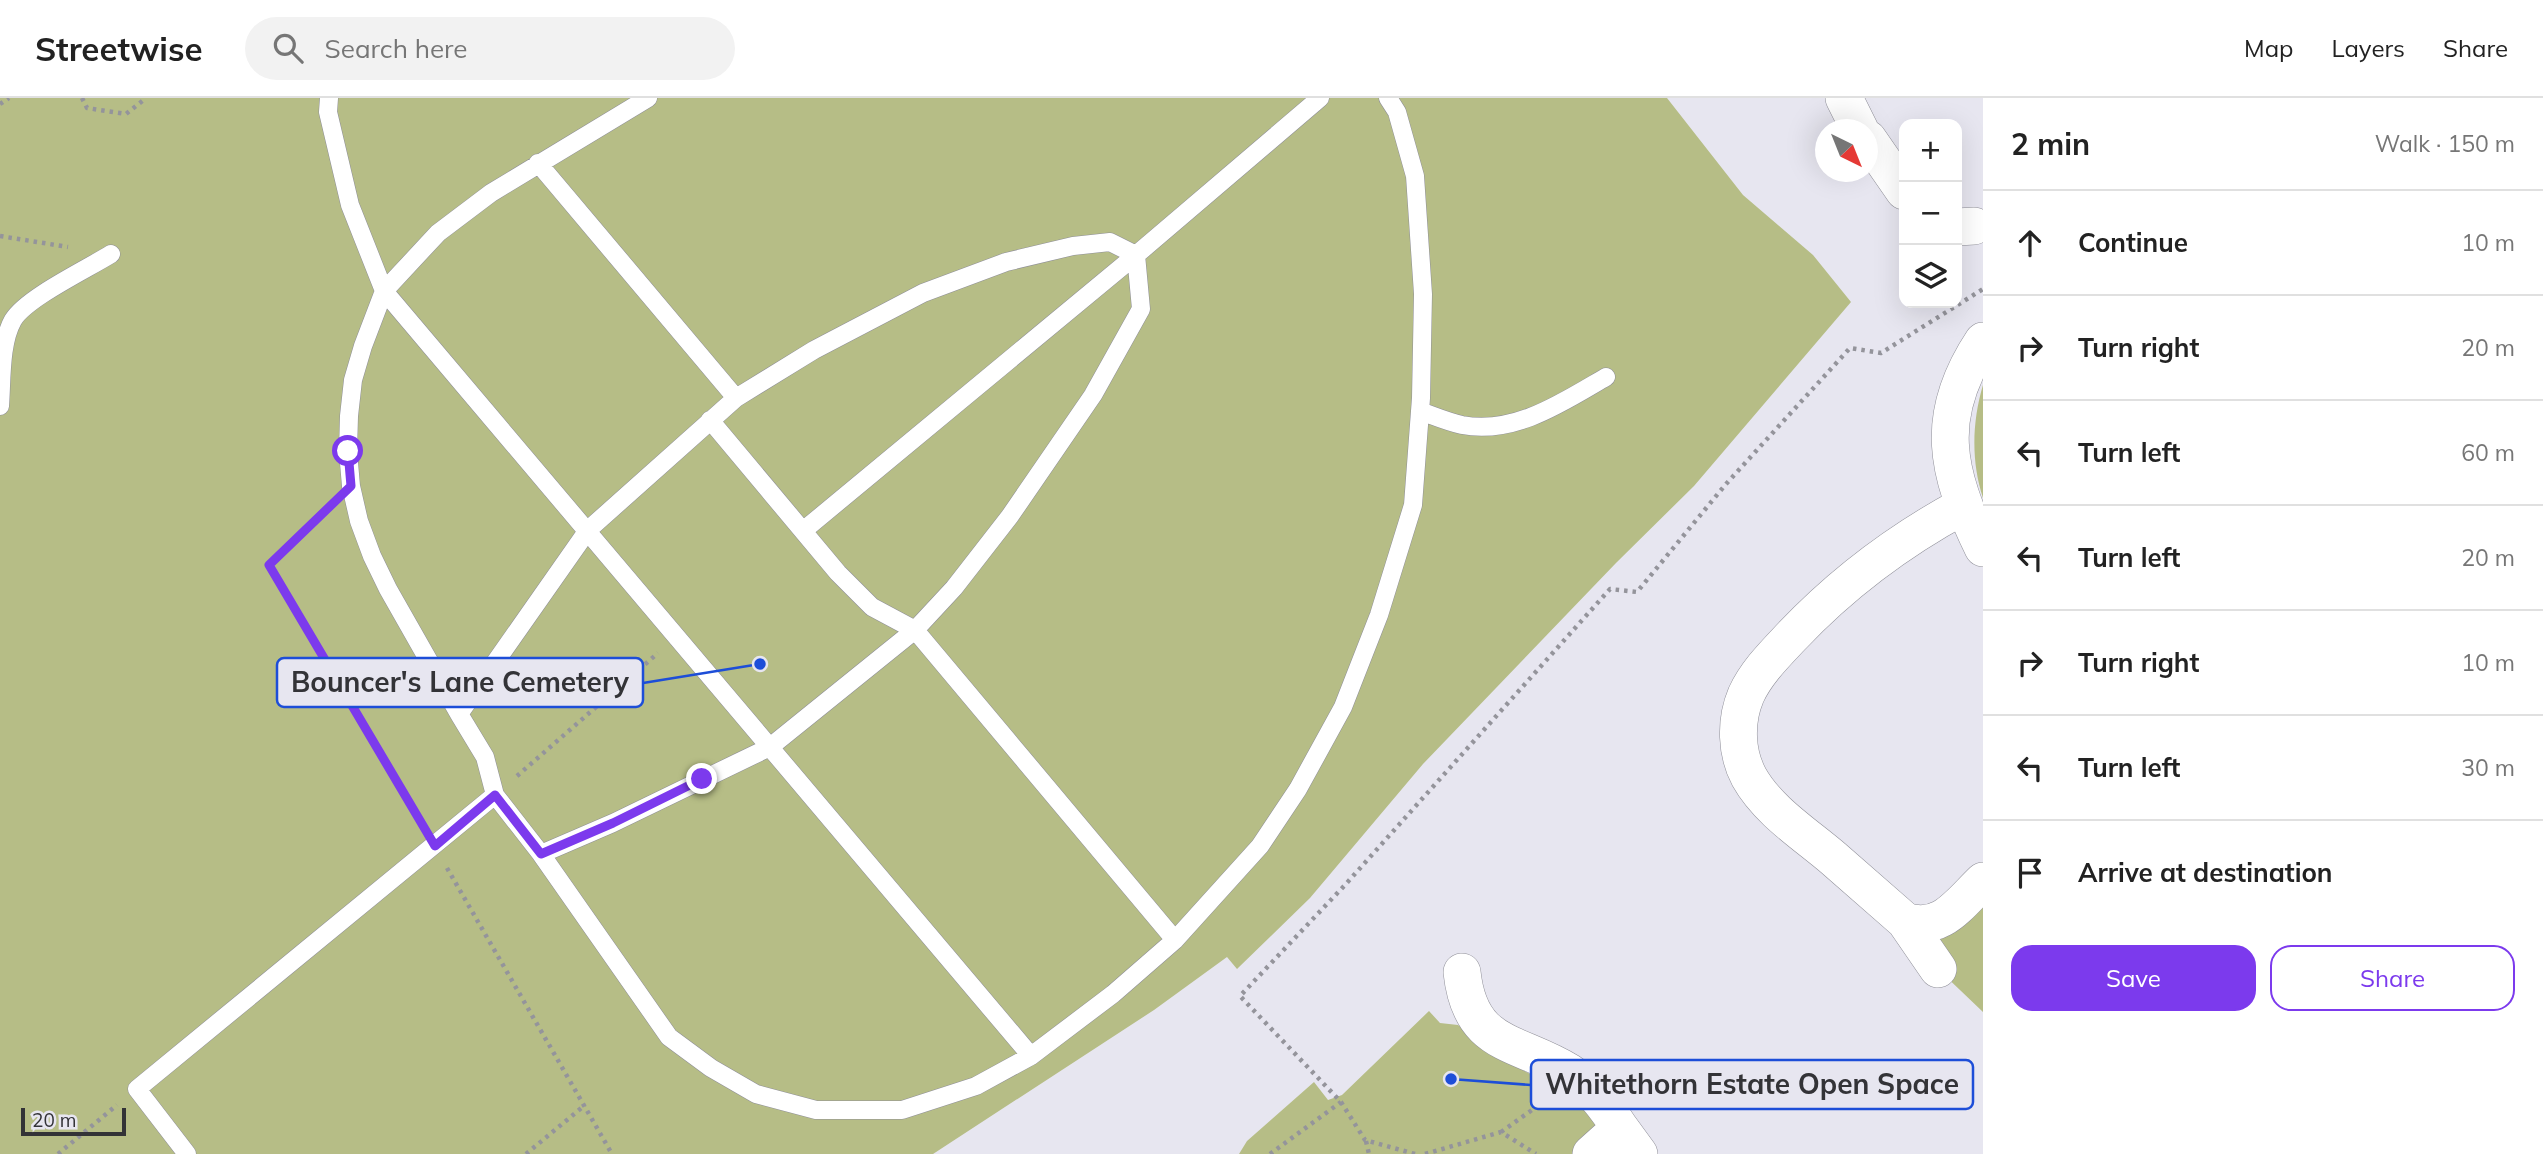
<!DOCTYPE html>
<html lang="en">
<head>
<meta charset="utf-8">
<style>
  :root { --surface:#fff; --page:#f2f2f2; --text:#222; --muted:#767676; --line:#e0e0e0; --accent:#7c3aed }
  body { margin:0; font-family:Mulish,sans-serif; background:var(--page); color:var(--text) }
  .controls { position:absolute; right:21px; top:21px; display:grid; overflow:hidden; border-radius:14px; box-shadow:0 7px 28px #0002 }
  .controls button { width:63px; height:63px; display:grid; place-items:center; padding:0; border:0; border-bottom:2px solid var(--line); background:var(--surface); color:var(--text); font:35px sans-serif }
  .compass { position:absolute; left:1815px; top:21px; width:63px; height:63px; border-radius:50%; background:var(--surface); box-shadow:0 7px 28px #0002; rotate:137deg }
  .scale { position:absolute; left:21px; bottom:18px; width:105px; box-sizing:border-box; padding-left:7px; border:4px solid #333337; border-top:0; font-size:19px; line-height:24px; white-space:nowrap; color:#333337; -webkit-text-stroke:5px #e7e6f0; paint-order:stroke }
  .stop { position:absolute; width:21px; height:21px; margin:-16px; border:5px solid #7c3aed; border-radius:50%; background:#fff }
  .stop.end { background:#7c3aed; border-color:#fff; box-shadow:0 2px 7px #0008 }
  .list { margin:0; padding:0; list-style:none }
  h2 { display:flex; justify-content:space-between; align-items:center; height:91px; margin:0; padding:0 28px; font-size:30px }
  h2 small { font-size:23px; font-weight:400; color:var(--muted) }
  .list li { display:grid; grid-template-columns:46px 1fr auto; gap:21px; align-items:center; box-sizing:border-box; height:105px; padding:0 28px; border-top:2px solid var(--line) }
  .list b { display:block; font-size:26px; white-space:nowrap }
  .list em { font-size:23px; font-style:normal; color:var(--muted) }
  .actions { display:flex; gap:14px; padding:21px 28px }
  .actions a { flex:1; padding:16px 0; border:2px solid var(--accent); border-radius:21px; text-align:center; font-size:24px; color:var(--accent) }
  .actions .main { background:var(--accent); color:#fff }
  .icon { flex:none; width:38px; height:38px; fill:none; stroke:currentColor; stroke-width:2; stroke-linecap:round; stroke-linejoin:round }
  .map { position:relative; flex:none; width:1983px; height:1056px; overflow:hidden }
  header { display:flex; align-items:center; gap:42px; box-sizing:border-box; height:98px; padding:0 35px; background:var(--surface); border-bottom:2px solid var(--line) }
  header strong { font-size:33px }
  nav { display:flex; gap:38px; margin-inline-start:auto; font-size:24px }
  .search { width:490px; height:63px; background:var(--page); display:flex; align-items:center; gap:18px; box-sizing:border-box; padding:0 24px; border-radius:38px; color:var(--muted); font-size:26px }
  main { display:flex }
  aside { flex:1; background:var(--surface) }
  .map>svg:first-child { display:block }
  .green { fill:#b6bd86 }
  .lines { fill:none; stroke-linecap:round; stroke-linejoin:round }
  .lane-casing { stroke:#8f8f98; stroke-width:19 }
  .street-casing { stroke:#8f8f98; stroke-width:38 }
  .path { stroke:#94949b; stroke-width:4.5; stroke-dasharray:3.5 5; stroke-linecap:butt }
  .lane { stroke:#fff; stroke-width:18 }
  .street { stroke:#fff; stroke-width:37 }
  .route { stroke:#7c3aed; stroke-width:9 }
  .leader { fill:none; stroke:#1d4ed8; stroke-width:2.5 }
  .callout-dot { fill:#1d4ed8; stroke:#e7e6f0; stroke-width:2.5 }
  .callout { fill:#e7e6f0; stroke:#1d4ed8; stroke-width:2.5 }
  .callout-label { font-size:28px; text-anchor:middle; font-weight:bold; fill:#333337 }
</style>
</head>
<body>
<header>
<strong>Streetwise</strong>
<div class="search"><svg class="icon" aria-label="search" viewBox="0 0 24 24"><circle cx="10" cy="10" r="6"/><path d="M15 15l6 6"/></svg>Search here</div>
<nav><a>Map</a><a>Layers</a><a>Share</a></nav>
</header>
<main>
<div class="map">
<svg width="1983" height="1056" viewBox="0 0 1983 1056">
  <rect width="100%" height="100%" fill="#e7e6f0"/>
  <path class="green" d="M 0,0 L 1667,0 L 1743,97 L 1813,157 L 1851,204 L 1694,388 L 1616,465 L 1423,666 L 1310,800 L 1237,871 L 1227,859 L 1154,912 L 933,1056 L 0,1056 Z
    M 1983,287 L 1983,400 C 1971,364 1972,324 1983,287 Z
    M 1983,783 L 1983,914 L 1938,871 L 1917,827 Z
    M 1429,913 L 1440,925 L 1458,927 L 1506,963 L 1532,977 L 1558,987 L 1610,1015 L 1591,1056 L 1239,1056 L 1247,1043 L 1314,984 L 1328,1002 L 1342,997 Z"/>
  <g class="lines">
    <g class="lane-casing">
      <path id="lane" d="M 329,0 L 328,14 L 350,107 L 384,193 L 1031,958
        M 538,65 L 736,300
        M 1110,144 L 1136,157 L 1141,211 L 1093,297 L 1010,418 L 954,490 L 915,532 L 770,649 L 613,725 L 541,756 L 495,697 L 485,659 L 459,616 L 588,432 L 736,300 L 814,252 L 923,195 L 1006,164 L 1073,148 Z
        M 0,308 C 2,282 0,245 13,222 C 26,200 87,171 111,156
        M 1420,313 C 1434,318 1448,324 1462,327 C 1515,337 1563,304 1606,279
        M 710,322 L 838,475 L 872,509 L 915,532 L 1175,842
        M 804,432 L 1136,157 L 1320,0
        M 459,616 L 388,491 L 372,458 L 359,423 L 351,388 L 348,353 L 349,318 L 353,282 L 363,248 L 384,193 L 438,135 L 491,95 L 648,0
        M 541,756 L 669,939 L 711,970 L 756,996 L 816,1012 L 902,1012 L 976,988 L 1031,958 L 1113,896 L 1175,842 L 1260,748 L 1298,691 L 1343,609 L 1379,517 L 1413,407 L 1421,300 L 1423,196 L 1415,78 L 1397,14 L 1388,0
        M 187,1056 L 137,991 L 495,697"/>
    </g>
    <g class="street-casing">
      <path id="street" d="M 1844,0 L 1860,32
        M 1868,41 L 1904,93
        M 1957,129 L 1974,128
        M 1983,243 C 1933,318 1946,374 1983,450
        M 1963,408 C 1898,443 1842,485 1791,539 C 1774,557 1756,575 1746,597 C 1735,623 1736,655 1749,679 C 1768,713 1805,736 1833,760 C 1857,781 1881,802 1905,823 C 1941,835 1959,806 1983,783
        M 1905,823 L 1938,871
        M 1462,874 C 1470,950 1517,942 1569,974 C 1591,988 1606,1009 1620,1030
        M 1591,1056 L 1620,1030 L 1639,1056"/>
    </g>
    <path class="path" d="M 82,0 L 87,10 L 126,16 L 146,0
      M 0,6 L 9,0
      M 0,138 L 68,149
      M 328,410 L 269,467 L 420,724
      M 517,678 L 658,555
      M 447,770 L 612,1056
      M 1501,1034 L 1546,1002
      M 1366,1043 L 1369,1056
      M 58,1056 L 117,1007
      M 526,1056 L 585,1007
      M 1270,1056 L 1341,1004
      M 1415,1056 L 1365,1042 L 1341,1004 L 1240,898 L 1345,787 L 1610,491 L 1637,494 L 1726,386 L 1850,250 L 1881,255 L 1983,191
      M 1425,1056 L 1501,1034 L 1536,1056"/>
    <use href="#lane" class="lane"/>
    <use href="#street" class="street"/>
  </g>
  <g class="lines">
    <path class="route" d="M 348,353 L 351,388 L 269,467 L 435,748 L 495,697 L 541,756 L 613,725 L 702,681"/>
  </g>
  <path class="leader" d="M760 566L643 585M1451 981L1531 987"/>
  <g class="callout-dot">
    <circle cx="760" cy="566" r="7"/>
    <circle cx="1451" cy="981" r="7"/>
  </g>
  <g class="callout">
    <rect x="277" y="560" width="366" height="49" rx="7"/>
    <rect x="1531" y="962" width="442" height="49" rx="7"/>
  </g>
  <g class="callout-label">
    <text x="460" y="594">Bouncer's Lane Cemetery</text>
    <text x="1752" y="996">Whitethorn Estate Open Space</text>
  </g>
</svg>
<div class="controls">
<button>+</button>
<button>−</button>
<button><svg class="icon" aria-label="layers" viewBox="0 0 24 24"><path d="M12 4l9 5-9 5-9-5zM3 14l9 5 9-5"/></svg></button>
</div>
<svg class="compass" viewBox="-18 -18 36 36"><path d="M0-13l5 13h-10z" fill="#e53935"/><path d="M0 13l5-13h-10z" fill="#767676"/></svg>
<div class="scale">20 m</div>
<div class="stop" style="left:348px;top:353px"></div>
<div class="stop end" style="left:702px;top:681px"></div>
</div>
<aside>
<h2>2 min<small>Walk · 150 m</small></h2>
<ul class="list">
<li><svg class="icon" aria-label="ahead" viewBox="0 0 24 24"><path d="M12 20V5M6 11l6-6 6 6"/></svg><div><b>Continue</b></div><em>10 m</em></li>
<li><svg class="icon" aria-label="right" viewBox="0 0 24 24"><path d="M7 20v-9h11M14 6l5 5-5 5"/></svg><div><b>Turn right</b></div><em>20 m</em></li>
<li><svg class="icon" aria-label="left" viewBox="0 0 24 24"><path d="M17 20v-9H6M10 6l-5 5 5 5"/></svg><div><b>Turn left</b></div><em>60 m</em></li>
<li><svg class="icon" aria-label="left" viewBox="0 0 24 24"><path d="M17 20v-9H6M10 6l-5 5 5 5"/></svg><div><b>Turn left</b></div><em>20 m</em></li>
<li><svg class="icon" aria-label="right" viewBox="0 0 24 24"><path d="M7 20v-9h11M14 6l5 5-5 5"/></svg><div><b>Turn right</b></div><em>10 m</em></li>
<li><svg class="icon" aria-label="left" viewBox="0 0 24 24"><path d="M17 20v-9H6M10 6l-5 5 5 5"/></svg><div><b>Turn left</b></div><em>30 m</em></li>
<li><svg class="icon" aria-label="arrive" viewBox="0 0 24 24"><path d="M6 21V4h12l-3 4 3 4H6"/></svg><div><b>Arrive at destination</b></div></li>
</ul>
<div class="actions"><a class="main">Save</a><a>Share</a></div>
</aside>
</main>
</body>
</html>
